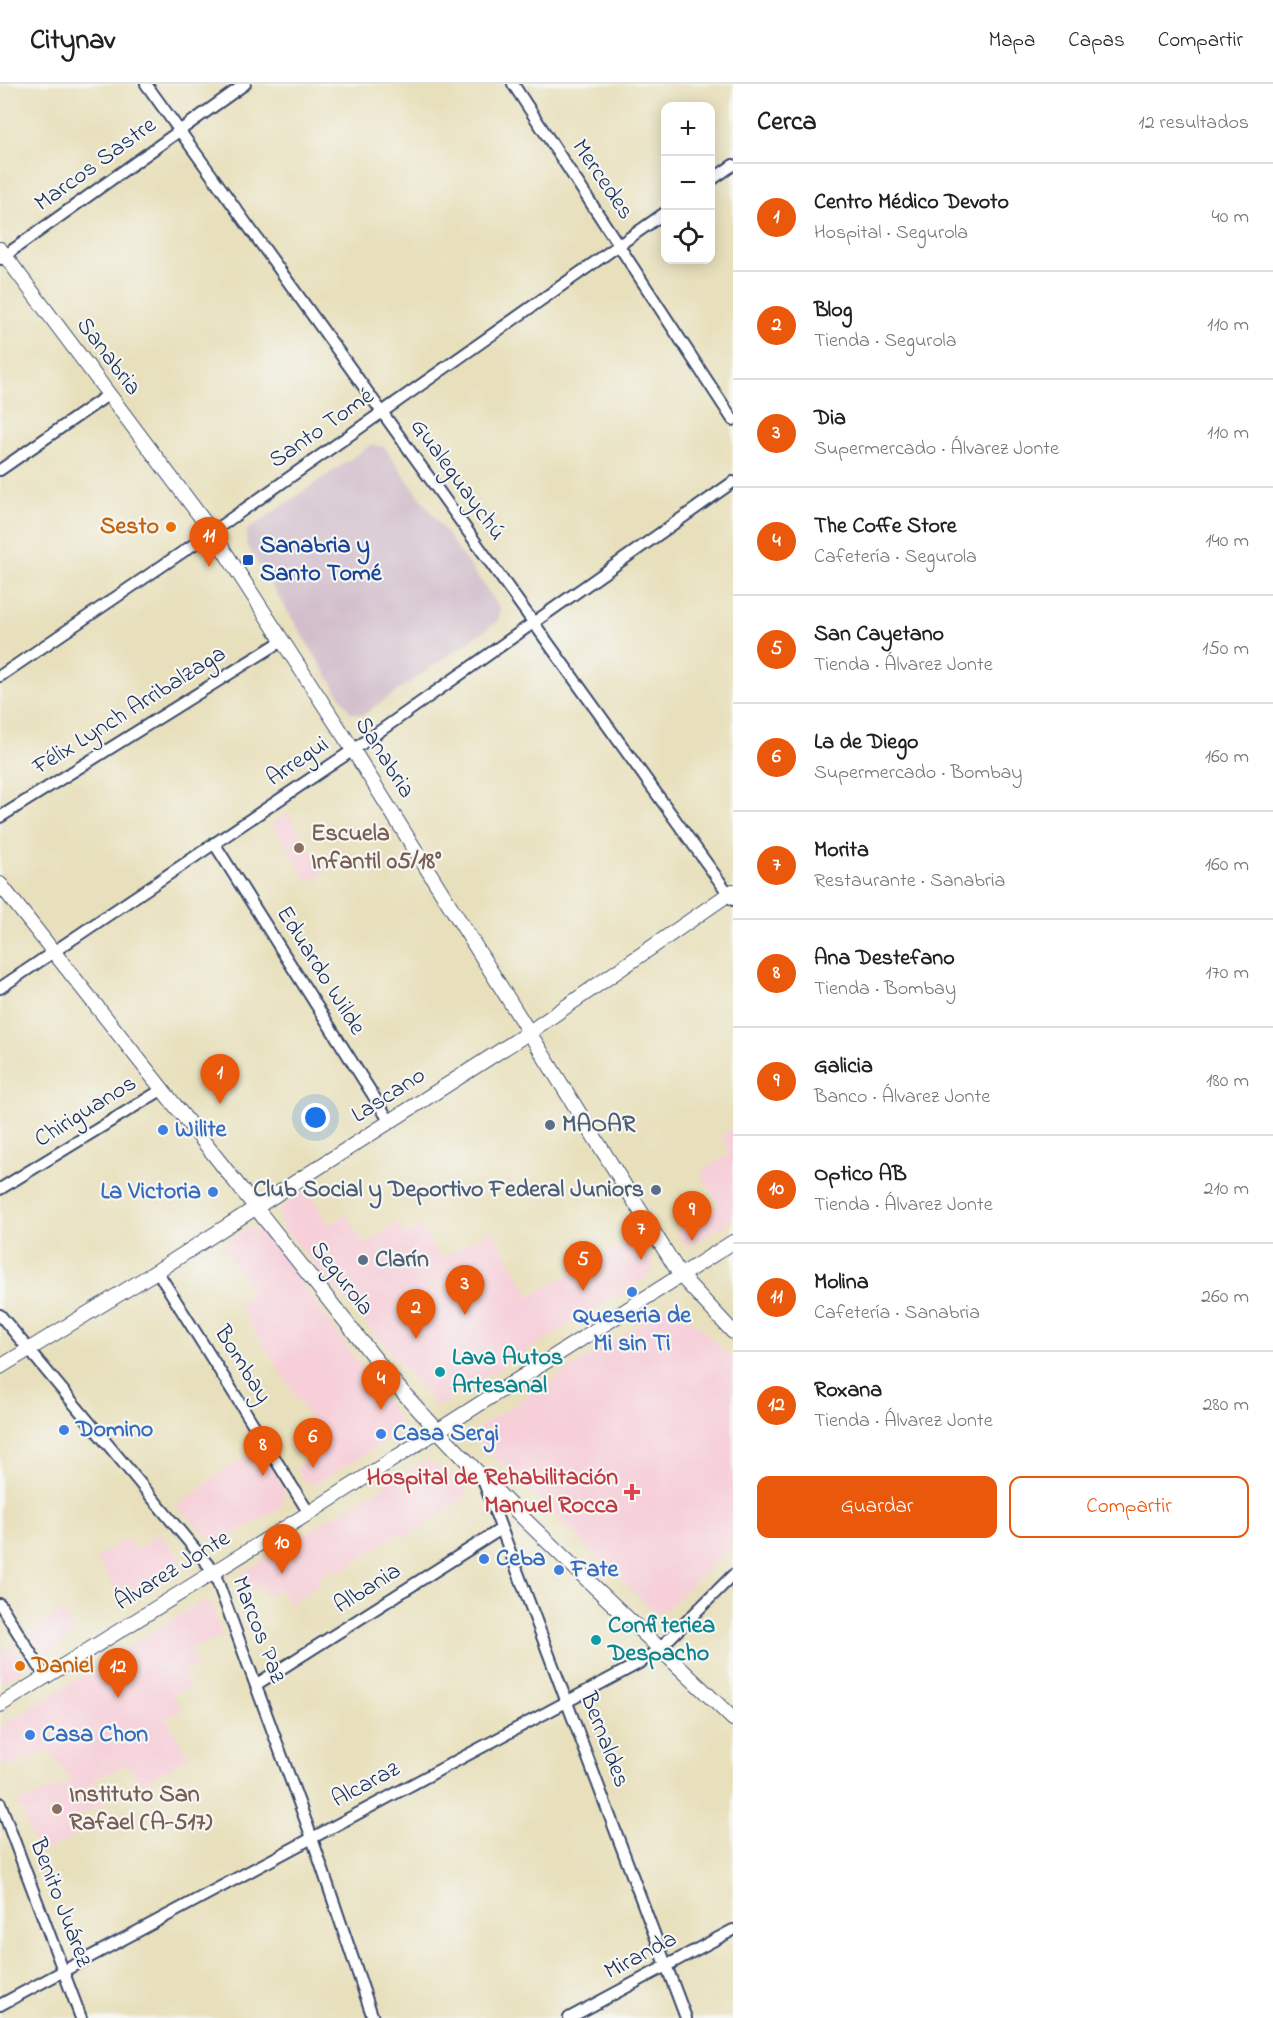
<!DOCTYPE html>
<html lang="es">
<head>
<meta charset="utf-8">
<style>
  :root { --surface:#fff; --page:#f6f6f6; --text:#202124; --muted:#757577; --line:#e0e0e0; --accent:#ea580c }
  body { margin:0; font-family:"Indie Flower",sans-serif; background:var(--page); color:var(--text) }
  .controls { position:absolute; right:18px; top:18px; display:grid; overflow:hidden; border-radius:12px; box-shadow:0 3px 15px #0003 }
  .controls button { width:54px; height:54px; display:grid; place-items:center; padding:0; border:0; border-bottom:2px solid var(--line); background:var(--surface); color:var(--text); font:30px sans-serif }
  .you { position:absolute; left:316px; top:1034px; width:21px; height:21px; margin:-15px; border:4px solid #fff; border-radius:50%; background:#1a73e8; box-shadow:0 0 0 9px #1a73e833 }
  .badge { display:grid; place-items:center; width:39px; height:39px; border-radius:50%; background:var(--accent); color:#fff; font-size:20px; font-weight:700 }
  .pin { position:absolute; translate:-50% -50px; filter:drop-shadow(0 2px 3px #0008) }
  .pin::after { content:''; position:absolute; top:32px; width:21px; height:18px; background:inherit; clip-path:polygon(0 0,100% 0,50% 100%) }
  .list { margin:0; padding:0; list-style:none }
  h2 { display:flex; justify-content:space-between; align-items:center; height:78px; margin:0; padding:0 24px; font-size:26px }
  h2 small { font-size:20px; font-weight:400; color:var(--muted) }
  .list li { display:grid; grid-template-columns:39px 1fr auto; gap:18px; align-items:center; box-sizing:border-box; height:108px; padding:0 24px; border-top:2px solid var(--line) }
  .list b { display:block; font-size:22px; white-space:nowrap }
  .list p { margin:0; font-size:20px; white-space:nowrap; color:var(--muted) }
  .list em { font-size:20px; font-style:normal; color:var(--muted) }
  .actions { display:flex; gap:12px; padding:18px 24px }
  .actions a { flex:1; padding:14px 0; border:2px solid var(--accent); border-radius:12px; text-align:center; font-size:21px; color:var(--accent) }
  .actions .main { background:var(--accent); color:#fff }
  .icon { flex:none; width:33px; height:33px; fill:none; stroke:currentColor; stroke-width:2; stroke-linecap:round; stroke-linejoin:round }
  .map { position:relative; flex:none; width:733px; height:1934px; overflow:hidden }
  header { display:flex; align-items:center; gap:36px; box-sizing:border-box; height:84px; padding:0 30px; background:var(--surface); border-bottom:2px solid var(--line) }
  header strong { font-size:28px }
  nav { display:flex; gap:33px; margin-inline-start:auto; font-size:21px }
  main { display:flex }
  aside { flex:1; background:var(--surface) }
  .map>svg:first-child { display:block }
  .built { fill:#f6cfd9 }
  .industrial { fill:#d1bdcb }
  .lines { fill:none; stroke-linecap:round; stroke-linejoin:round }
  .minor-casing { stroke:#3a4a6c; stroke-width:14 }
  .tertiary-casing { stroke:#3a4a6c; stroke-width:16 }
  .minor { stroke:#fff; stroke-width:10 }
  .tertiary { stroke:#fff; stroke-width:14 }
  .food-dot { fill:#e8710a; stroke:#f6f6f2; stroke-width:2 }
  .transit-dot { fill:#1a4fb4; stroke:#f6f6f2; stroke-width:2 }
  .education-dot { fill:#8d6e63; stroke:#f6f6f2; stroke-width:2 }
  .service-dot { fill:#5c6f8a; stroke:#f6f6f2; stroke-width:2 }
  .shop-dot { fill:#3f7fe0; stroke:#f6f6f2; stroke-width:2 }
  .culture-dot { fill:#0f9aa8; stroke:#f6f6f2; stroke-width:2 }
  .health-dot { fill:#e0444e; stroke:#f6f6f2; stroke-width:2 }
  .labels { text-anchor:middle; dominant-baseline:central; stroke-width:4.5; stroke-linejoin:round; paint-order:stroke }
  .street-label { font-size:24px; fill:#1b2f5e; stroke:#f6f6f2 }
  .food-label { font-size:24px; font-weight:bold; fill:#c56008; stroke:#f6f6f2; text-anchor:end }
  .transit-label { font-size:24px; font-weight:bold; fill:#164399; stroke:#f6f6f2; text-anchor:start }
  .education-label { font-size:24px; font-weight:bold; fill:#785e54; stroke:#f6f6f2; text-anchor:start }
  .service-label { font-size:24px; font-weight:bold; fill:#4e5e75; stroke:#f6f6f2; text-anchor:start }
  .shop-label { font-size:24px; font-weight:bold; fill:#366cbe; stroke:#f6f6f2; text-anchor:start }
  .culture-label { font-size:24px; font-weight:bold; fill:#0d838f; stroke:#f6f6f2; text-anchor:start }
  .health-label { font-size:24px; font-weight:bold; fill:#be3a42; stroke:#f6f6f2; text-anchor:end }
</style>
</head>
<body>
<header>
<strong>Citynav</strong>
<nav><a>Mapa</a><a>Capas</a><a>Compartir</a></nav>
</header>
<main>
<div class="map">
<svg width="733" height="1934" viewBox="0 0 733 1934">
  <rect width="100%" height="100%" fill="#f6f6f2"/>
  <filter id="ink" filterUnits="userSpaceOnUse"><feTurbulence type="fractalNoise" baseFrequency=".0167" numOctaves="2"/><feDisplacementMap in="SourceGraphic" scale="12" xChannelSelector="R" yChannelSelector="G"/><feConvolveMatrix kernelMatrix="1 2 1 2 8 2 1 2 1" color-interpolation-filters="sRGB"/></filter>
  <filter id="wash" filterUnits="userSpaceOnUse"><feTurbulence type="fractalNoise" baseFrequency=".008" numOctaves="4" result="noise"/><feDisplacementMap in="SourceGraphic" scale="24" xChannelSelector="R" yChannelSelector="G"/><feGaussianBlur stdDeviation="1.35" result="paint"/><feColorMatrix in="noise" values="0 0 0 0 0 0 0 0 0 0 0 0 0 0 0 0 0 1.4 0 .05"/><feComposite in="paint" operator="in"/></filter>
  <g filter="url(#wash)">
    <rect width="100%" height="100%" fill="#e8e0bc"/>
    <path class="built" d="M 288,729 L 325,789 L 308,798 L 272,740 Z
      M 733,1044 L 733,1135 L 687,1164 L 676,1146 L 719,1121 L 700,1088 L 730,1069 L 721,1052 Z
      M 307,1105 L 329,1141 L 346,1129 L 365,1161 L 396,1138 L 405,1153 L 420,1142 L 441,1175 L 491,1145 L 531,1212 L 636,1154 L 654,1179 L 651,1190 L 440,1322 L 437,1322 L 282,1143 L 279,1134 L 281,1124 Z
      M 250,1144 L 266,1149 L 401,1339 L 399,1349 L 316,1400 L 304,1397 L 295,1384 L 311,1373 L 305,1362 L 321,1352 L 238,1221 L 253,1209 L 221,1160 Z
      M 666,1223 L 680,1224 L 733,1275 L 733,1461 L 664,1527 L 655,1528 L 477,1356 L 479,1343 Z
      M 262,1363 L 284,1407 L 283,1422 L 218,1460 L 214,1458 L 177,1423 L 224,1386 Z
      M 423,1377 L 435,1379 L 469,1408 L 460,1417 L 405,1454 L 401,1449 L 338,1489 L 335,1484 L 319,1494 L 321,1499 L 290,1520 L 279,1504 L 267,1512 L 259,1500 L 246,1510 L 241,1496 L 242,1489 Z
      M 158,1449 L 182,1475 L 180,1486 L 124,1519 L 96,1474 L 128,1454 L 137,1467 Z
      M 200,1518 L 213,1521 L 222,1553 L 189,1565 L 199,1581 L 181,1589 L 191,1604 L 172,1611 L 183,1627 L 165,1634 L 190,1673 L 140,1700 L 127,1680 L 93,1696 L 106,1718 L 76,1734 L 82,1749 L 38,1771 L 18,1718 L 71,1698 L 50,1666 L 4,1684 L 0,1672 L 0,1643 Z
      M 62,1528 L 76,1550 L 48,1569 L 43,1569 L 29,1547 Z
      M 14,1560 L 22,1575 L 22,1586 L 0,1599 L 0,1568 Z"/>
    <path class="industrial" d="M 371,361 L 384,363 L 500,524 L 498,537 L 363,631 L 350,628 L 246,460 L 247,446 Z"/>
  </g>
  <g filter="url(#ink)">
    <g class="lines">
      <g class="minor-casing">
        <path id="minor" d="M 146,0 L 733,816
          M 513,0 L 733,336
          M 710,97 L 733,81
          M 0,175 L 245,0
          M 0,386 L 108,311
          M 0,592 L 212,448 L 666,128
          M 0,733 L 282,557
          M 214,759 L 390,1038
          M 0,904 L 353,666 L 733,398
          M 0,1105 L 163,1005
          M 157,1187 L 309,1429
          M 0,1231 L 214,1488 L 312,1754 L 373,1934
          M 483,1396 L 686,1934
          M 0,1520 L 45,1592
          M 257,1600 L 501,1445
          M 0,1719 L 81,1934
          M 0,1921 L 641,1578 L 660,1564 L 733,1491
          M 569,1934 L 733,1846"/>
      </g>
      <g class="tertiary-casing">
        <path id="tertiary" d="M 0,165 L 212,448 L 353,666 L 681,1192 L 733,1248
          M 0,800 L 392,1296 C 498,1417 618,1523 733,1635
          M 0,1283 L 157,1187 L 528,949 L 733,807
          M 0,1621 L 309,1429 L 733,1158"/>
      </g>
      <use href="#minor" class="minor"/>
      <use href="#tertiary" class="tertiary"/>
    </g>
  </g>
  <g class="food-dot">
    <circle cx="171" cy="443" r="6"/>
    <circle cx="20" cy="1582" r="6"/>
  </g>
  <rect class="transit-dot" x="242" y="470" width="12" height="12" rx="3"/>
  <g class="education-dot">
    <circle cx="299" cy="764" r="6"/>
    <circle cx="57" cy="1725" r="6"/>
  </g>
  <g class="service-dot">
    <circle cx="550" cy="1041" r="6"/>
    <circle cx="656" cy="1106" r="6"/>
    <circle cx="363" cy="1176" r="6"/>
  </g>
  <g class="shop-dot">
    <circle cx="163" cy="1046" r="6"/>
    <circle cx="213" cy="1108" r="6"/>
    <circle cx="632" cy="1208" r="6"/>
    <circle cx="64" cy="1346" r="6"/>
    <circle cx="381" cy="1350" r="6"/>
    <circle cx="484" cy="1475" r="6"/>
    <circle cx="559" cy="1486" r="6"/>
    <circle cx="30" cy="1651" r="6"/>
  </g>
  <g class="culture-dot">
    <circle cx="440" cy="1288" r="6"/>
    <circle cx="596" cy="1556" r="6"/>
  </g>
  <path class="health-dot" d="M629 1399h6v6h6v6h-6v6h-6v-6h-6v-6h6z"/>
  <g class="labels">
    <g class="street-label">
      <text transform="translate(96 81) rotate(-36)">Marcos Sastre</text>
      <text transform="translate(602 96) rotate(56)">Mercedes</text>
      <text transform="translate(108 273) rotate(53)">Sanabria</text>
      <text transform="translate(322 345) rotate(-35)">Santo Tomé</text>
      <text transform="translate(457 396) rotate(54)">Gualeguaychú</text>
      <text transform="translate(130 627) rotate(-32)">Félix Lynch Arribalzaga</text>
      <text transform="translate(384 674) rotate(58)">Sanabria</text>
      <text transform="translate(298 678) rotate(-34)">Arregui</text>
      <text transform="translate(320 887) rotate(58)">Eduardo Wilde</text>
      <text transform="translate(389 1012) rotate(-33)">Lascano</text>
      <text transform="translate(86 1028) rotate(-32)">Chiriguanos</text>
      <text transform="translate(341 1195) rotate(52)">Segurola</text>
      <text transform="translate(242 1281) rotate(58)">Bombay</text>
      <text transform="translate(173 1487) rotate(-32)">Álvarez Jonte</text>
      <text transform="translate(368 1505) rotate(-32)">Albania</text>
      <text transform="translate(258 1546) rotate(69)">Marcos Paz</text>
      <text transform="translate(604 1656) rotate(69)">Bernaldes</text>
      <text transform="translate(366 1701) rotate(-28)">Alcaraz</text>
      <text transform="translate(60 1819) rotate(69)">Benito Juárez</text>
      <text transform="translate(641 1872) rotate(-28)">Miranda</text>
    </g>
    <g class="food-label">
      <text x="159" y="443">Sesto</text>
      <text x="32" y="1582" text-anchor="start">Daniel</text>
    </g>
    <g class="transit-label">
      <text x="260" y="462">Sanabria y<tspan x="260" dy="28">Santo Tomé</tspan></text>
    </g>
    <g class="education-label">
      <text x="311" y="750">Escuela<tspan x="311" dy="28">Infantil 05/18°</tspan></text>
      <text x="69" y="1711">Instituto San<tspan x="69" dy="28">Rafael (A-517)</tspan></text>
    </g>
    <g class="service-label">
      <text x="562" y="1041">MAOAR</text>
      <text x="644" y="1106" text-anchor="end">Club Social y Deportivo Federal Juniors</text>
      <text x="375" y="1176">Clarín</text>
    </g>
    <g class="shop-label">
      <text x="175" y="1046">Wilite</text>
      <text x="201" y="1108" text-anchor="end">La Victoria</text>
      <text x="632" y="1232" text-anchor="middle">Queseria de<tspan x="632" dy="28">Mi sin Ti</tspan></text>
      <text x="76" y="1346">Domino</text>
      <text x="393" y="1350">Casa Sergi</text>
      <text x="496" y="1475">Ceba</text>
      <text x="571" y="1486">Fate</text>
      <text x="42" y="1651">Casa Chon</text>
    </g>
    <g class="culture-label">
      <text x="452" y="1274">Lava Autos<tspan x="452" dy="28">Artesanal</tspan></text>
      <text x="608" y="1542">Confiteriea<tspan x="608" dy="28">Despacho</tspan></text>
    </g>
    <g class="health-label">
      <text x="618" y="1394">Hospital de Rehabilitación<tspan x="618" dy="28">Manuel Rocca</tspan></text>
    </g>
  </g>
</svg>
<div class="controls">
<button>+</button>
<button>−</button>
<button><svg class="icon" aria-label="locate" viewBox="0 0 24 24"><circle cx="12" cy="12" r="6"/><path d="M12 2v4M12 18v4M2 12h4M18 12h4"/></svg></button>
</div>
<div class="you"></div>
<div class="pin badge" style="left:220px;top:1020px">1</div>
<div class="pin badge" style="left:416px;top:1255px">2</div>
<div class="pin badge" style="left:465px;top:1231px">3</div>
<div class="pin badge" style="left:381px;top:1326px">4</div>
<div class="pin badge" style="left:583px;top:1207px">5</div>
<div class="pin badge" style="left:313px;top:1384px">6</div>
<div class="pin badge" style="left:641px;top:1176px">7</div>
<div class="pin badge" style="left:263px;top:1392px">8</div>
<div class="pin badge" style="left:692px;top:1157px">9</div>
<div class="pin badge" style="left:282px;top:1490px">10</div>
<div class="pin badge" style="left:209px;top:483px">11</div>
<div class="pin badge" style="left:118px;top:1614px">12</div>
</div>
<aside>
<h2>Cerca<small>12 resultados</small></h2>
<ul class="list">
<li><span class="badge">1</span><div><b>Centro Médico Devoto</b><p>Hospital · Segurola</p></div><em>40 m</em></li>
<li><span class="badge">2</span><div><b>Blog</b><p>Tienda · Segurola</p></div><em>110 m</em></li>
<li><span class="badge">3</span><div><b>Dia</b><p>Supermercado · Álvarez Jonte</p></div><em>110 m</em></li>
<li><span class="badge">4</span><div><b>The Coffe Store</b><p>Cafetería · Segurola</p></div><em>140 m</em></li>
<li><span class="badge">5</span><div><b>San Cayetano</b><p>Tienda · Álvarez Jonte</p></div><em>150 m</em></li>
<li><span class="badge">6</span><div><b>La de Diego</b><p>Supermercado · Bombay</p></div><em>160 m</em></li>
<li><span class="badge">7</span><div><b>Morita</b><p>Restaurante · Sanabria</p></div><em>160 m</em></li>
<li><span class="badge">8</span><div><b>Ana Destefano</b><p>Tienda · Bombay</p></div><em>170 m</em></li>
<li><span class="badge">9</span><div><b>Galicia</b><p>Banco · Álvarez Jonte</p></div><em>180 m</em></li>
<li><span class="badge">10</span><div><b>Optico AB</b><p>Tienda · Álvarez Jonte</p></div><em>210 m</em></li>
<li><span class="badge">11</span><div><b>Molina</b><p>Cafetería · Sanabria</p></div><em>260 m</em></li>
<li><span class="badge">12</span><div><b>Roxana</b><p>Tienda · Álvarez Jonte</p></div><em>280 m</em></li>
</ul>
<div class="actions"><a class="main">Guardar</a><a>Compartir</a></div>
</aside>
</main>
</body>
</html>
